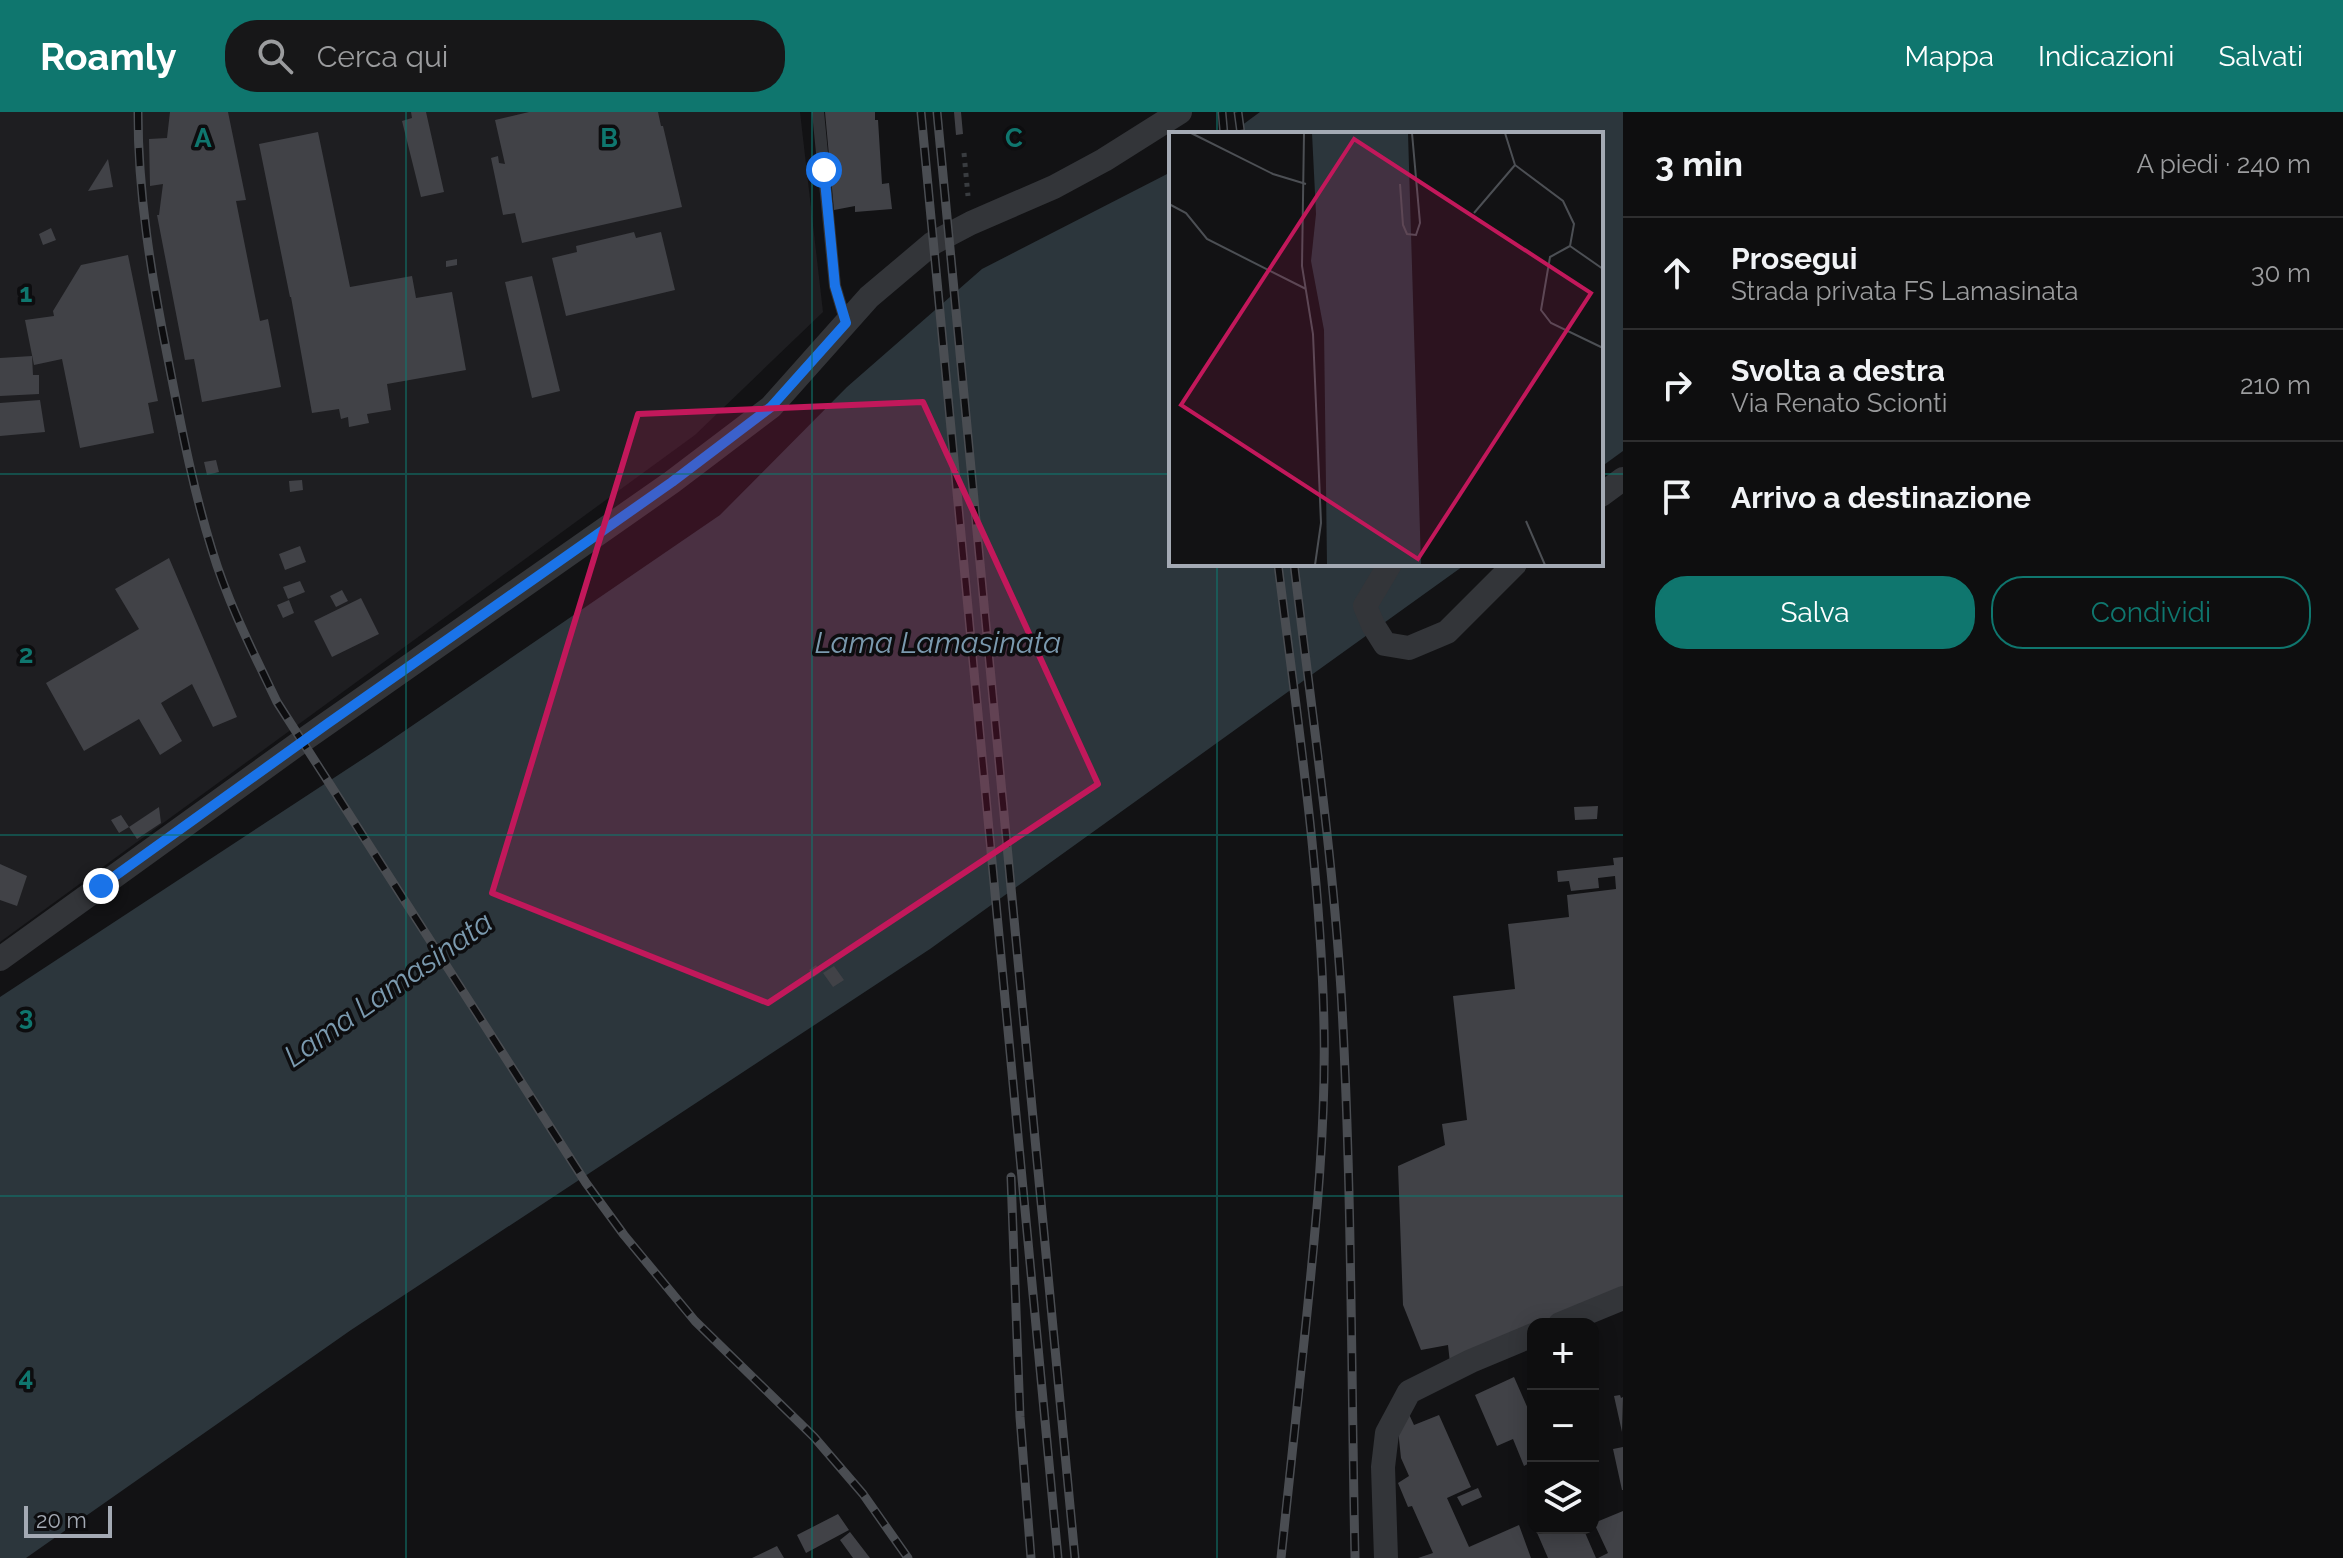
<!DOCTYPE html>
<html lang="it">
<head>
<meta charset="utf-8">
<style>
  :root { --surface:#0e0e0f; --page:#171718; --text:#f1f3f6; --muted:#9b9c9e; --line:#2e2e2f; --accent:#0f766e }
  body { margin:0; font-family:Raleway,sans-serif; background:var(--page); color:var(--text) }
  .controls { position:absolute; right:24px; bottom:24px; display:grid; overflow:hidden; border-radius:16px; box-shadow:0 4px 20px #0003 }
  .controls button { width:72px; height:72px; display:grid; place-items:center; padding:0; border:0; border-bottom:2px solid var(--line); background:var(--surface); color:var(--text); font:40px sans-serif }
  .scale { position:absolute; left:24px; bottom:20px; width:88px; box-sizing:border-box; padding-left:8px; border:4px solid #a4aab4; border-top:0; font-size:22px; line-height:28px; white-space:nowrap; color:#a4aab4; -webkit-text-stroke:6px #0d0d0f; paint-order:stroke }
  .stop { position:absolute; width:24px; height:24px; margin:-18px; border:6px solid #1a73e8; border-radius:50%; background:#fff }
  .stop.end { background:#1a73e8; border-color:#fff; box-shadow:0 2px 8px #0008 }
  .list { margin:0; padding:0; list-style:none }
  h2 { display:flex; justify-content:space-between; align-items:center; height:104px; margin:0; padding:0 32px; font-size:34px }
  h2 small { font-size:26px; font-weight:400; color:var(--muted) }
  .list li { display:grid; grid-template-columns:52px 1fr auto; gap:24px; align-items:center; box-sizing:border-box; height:112px; padding:0 32px; border-top:2px solid var(--line) }
  .list b { display:block; font-size:30px; white-space:nowrap }
  .list p { margin:0; font-size:26px; white-space:nowrap; color:var(--muted) }
  .list em { font-size:26px; font-style:normal; color:var(--muted) }
  .actions { display:flex; gap:16px; padding:24px 32px }
  .actions a { flex:1; padding:18px 0; border:2px solid var(--accent); border-radius:32px; text-align:center; font-size:28px; color:var(--accent) }
  .actions .main { background:var(--accent); color:#fff }
  .icon { flex:none; width:44px; height:44px; fill:none; stroke:currentColor; stroke-width:2; stroke-linecap:round; stroke-linejoin:round }
  .map { position:relative; flex:none; width:1623px; height:1446px; overflow:hidden }
  header { display:flex; align-items:center; gap:48px; box-sizing:border-box; height:112px; padding:0 40px; background:var(--accent); color:#fff }
  header strong { font-size:38px }
  nav { display:flex; gap:44px; margin-inline-start:auto; font-size:28px }
  .search { width:560px; height:72px; background:var(--page); display:flex; align-items:center; gap:20px; box-sizing:border-box; padding:0 28px; border-radius:32px; color:var(--muted); font-size:30px }
  main { display:flex }
  aside { flex:1; background:var(--surface) }
  .map>svg:first-child { display:block }
  .built { fill:#1e1e21 }
  .water { fill:#2c363c }
  .building { fill:#414247 }
  .lines { fill:none; stroke-linecap:round; stroke-linejoin:round }
  .path { stroke:#393c40; stroke-width:5; stroke-dasharray:4 6; stroke-linecap:butt }
  .lane { stroke:#333539; stroke-width:12 }
  .street { stroke:#333539; stroke-width:24 }
  .rail-casing { stroke:#4a4d52; stroke-width:9 }
  .rail { stroke:#0d0d0f; stroke-width:6; stroke-dasharray:18; stroke-linecap:butt }
  .route { stroke:#1a73e8; stroke-width:10 }
  .marked { fill:#c2185b; fill-opacity:0.2; stroke:#c2185b; stroke-width:6; stroke-linejoin:round }
  .grid { fill:none; stroke:#0f766e; stroke-width:2; stroke-opacity:0.55 }
  .labels { text-anchor:middle; dominant-baseline:central; stroke-width:7; stroke-linejoin:round; paint-order:stroke }
  .water-label { font-size:30px; font-style:italic; fill:#7b9aaf; stroke:#0d0d0f }
  .inset-road { fill:none; stroke:#4c4f54; stroke-width:2 }
  .view { fill:#c2185b; fill-opacity:0.15; stroke:#c2185b; stroke-width:4 }
  .inset-edge { fill:none; stroke:#a4aab4; stroke-width:4 }
  .grid-label { font-size:26px; text-anchor:middle; font-weight:bold; fill:#0f766e; stroke:#0d0d0f; stroke-width:7; stroke-linejoin:round; paint-order:stroke }
</style>
</head>
<body>
<header>
<strong>Roamly</strong>
<div class="search"><svg class="icon" aria-label="search" viewBox="0 0 24 24"><circle cx="10" cy="10" r="6"/><path d="M15 15l6 6"/></svg>Cerca qui</div>
<nav><a>Mappa</a><a>Indicazioni</a><a>Salvati</a></nav>
</header>
<main>
<div class="map">
<svg width="1623" height="1446" viewBox="0 0 1623 1446">
  <rect width="100%" height="100%" fill="#121214"/>
  <path class="built" d="M 0,0 L 800,0 L 823,200 L 695,323 L 0,830 Z"/>
  <path class="water" d="M 1260,0 L 1623,0 L 1623,339 L 1601,355 L 1601,22 L 1230,22 Z
    M 1171,60 L 1171,452 L 1466,452 L 930,837 L 351,1218 L 26,1446 L 0,1446 L 0,885 L 381,635 L 720,403 L 847,275 L 982,157 Z"/>
  <path class="building" d="M 170,0 L 228,0 L 246,88 L 236,89 L 260,209 L 268,207 L 281,275 L 202,290 L 194,247 L 185,248 L 157,103 L 159,103 L 163,72 L 150,74 L 149,27 L 167,26 Z
    M 411,0 L 426,0 L 444,80 L 421,85 L 402,9 L 412,6 Z
    M 529,0 L 658,0 L 661,14 L 663,14 L 682,95 L 522,131 L 515,101 L 503,103 L 491,46 L 498,44 L 499,51 L 505,52 L 495,8 Z
    M 825,0 L 875,0 L 875,8 L 878,8 L 882,72 L 889,71 L 892,97 L 855,100 L 855,94 L 834,98 Z
    M 954,0 L 961,0 L 963,22 L 956,23 Z
    M 318,20 L 350,175 L 412,164 L 416,186 L 452,180 L 466,258 L 387,272 L 391,298 L 367,302 L 369,311 L 349,315 L 348,305 L 341,307 L 339,297 L 312,301 L 291,185 L 290,185 L 259,32 Z
    M 108,47 L 113,75 L 88,79 Z
    M 51,116 L 56,128 L 43,133 L 39,122 Z
    M 634,120 L 636,126 L 661,120 L 675,178 L 566,204 L 552,146 L 577,140 L 576,134 Z
    M 128,143 L 158,289 L 148,291 L 154,321 L 80,336 L 62,247 L 34,253 L 25,208 L 54,204 L 53,199 L 81,153 Z
    M 457,147 L 457,153 L 446,155 L 446,149 Z
    M 532,164 L 560,279 L 532,286 L 505,170 Z
    M 32,244 L 33,263 L 39,263 L 39,282 L 0,284 L 0,246 Z
    M 40,288 L 45,320 L 0,324 L 0,291 Z
    M 216,348 L 219,360 L 207,363 L 204,350 Z
    M 302,368 L 303,378 L 290,380 L 289,369 Z
    M 300,434 L 306,450 L 285,458 L 279,442 Z
    M 169,446 L 237,605 L 213,615 L 192,572 L 161,591 L 182,629 L 160,643 L 139,607 L 84,639 L 46,571 L 139,517 L 115,477 Z
    M 300,469 L 305,480 L 288,487 L 283,475 Z
    M 342,478 L 348,489 L 336,495 L 330,484 Z
    M 361,486 L 379,522 L 332,545 L 314,509 Z
    M 289,488 L 294,501 L 283,506 L 277,493 Z
    M 1598,694 L 1597,707 L 1575,708 L 1574,695 Z
    M 159,695 L 161,711 L 137,727 L 129,715 Z
    M 121,703 L 129,715 L 119,721 L 111,708 Z
    M 1623,745 L 1623,1175 L 1540,1212 L 1533,1212 L 1450,1251 L 1448,1233 L 1421,1238 L 1403,1193 L 1398,1054 L 1445,1033 L 1442,1012 L 1467,1008 L 1453,884 L 1515,877 L 1508,812 L 1569,805 L 1567,783 L 1616,777 L 1615,764 L 1598,766 L 1599,776 L 1571,779 L 1569,769 L 1558,770 L 1557,759 L 1614,753 L 1613,746 Z
    M 0,752 L 27,764 L 17,794 L 0,788 Z
    M 816,853 L 821,860 L 814,865 L 809,858 Z
    M 834,854 L 844,868 L 833,875 L 823,861 Z
    M 1514,1265 L 1533,1308 L 1533,1349 L 1524,1354 L 1513,1327 L 1497,1334 L 1475,1283 Z
    M 1620,1283 L 1621,1286 L 1623,1285 L 1622,1320 L 1614,1284 Z
    M 1407,1298 L 1414,1313 L 1439,1303 L 1471,1375 L 1447,1386 L 1469,1435 L 1519,1413 L 1531,1446 L 1418,1446 L 1433,1441 L 1412,1394 L 1408,1395 L 1398,1371 L 1409,1364 L 1401,1346 L 1398,1318 Z
    M 1623,1335 L 1623,1378 L 1622,1378 L 1613,1337 Z
    M 1478,1376 L 1482,1385 L 1462,1394 L 1457,1385 Z
    M 1623,1399 L 1623,1446 L 1598,1446 L 1608,1441 L 1594,1411 Z
    M 838,1402 L 849,1418 L 806,1441 L 797,1423 Z
    M 1535,1416 L 1583,1416 L 1596,1446 L 1548,1446 Z
    M 850,1420 L 870,1446 L 853,1446 L 840,1428 Z
    M 777,1434 L 784,1446 L 752,1446 Z"/>
  <g class="lines">
    <path class="path" d="M 964,41 L 968,84"/>
    <path class="lane" d="M 818,0 L 835,174 L 846,211"/>
    <path class="street" d="M 1601,383 L 1623,367
      M 1390,452 L 1365,494 L 1373,513 L 1385,532 L 1409,536 L 1447,520 L 1515,452
      M 0,847 L 302,629 L 672,370 L 771,295 L 869,185 L 933,131 L 971,111 L 1054,75 L 1104,48 L 1180,0
      M 1560,1212 L 1623,1186
      M 1386,1446 L 1383,1355 L 1387,1321 L 1409,1280 L 1471,1249 L 1533,1223"/>
    <g class="rail-casing">
      <path id="rail" d="M 138,0 C 138,82 151,162 167,242 C 180,308 192,374 212,438 C 228,491 253,540 277,590 L 586,1071 L 624,1123 L 695,1209 L 814,1325 L 863,1382 L 908,1446
        M 921,0 L 1058,1446
        M 937,0 L 1075,1446
        M 1222,0 L 1224,22
        M 1238,0 L 1241,22
        M 1278,452 C 1297,606 1321,760 1324,915 C 1326,1014 1316,1113 1306,1211 C 1298,1290 1289,1368 1281,1446
        M 1294,452 C 1311,594 1332,736 1341,878 C 1352,1067 1351,1257 1355,1446
        M 1011,1065 L 1020,1305 L 1031,1446"/>
    </g>
    <use href="#rail" class="rail"/>
  </g>
  <g class="lines">
    <path class="route" d="M 101,774 L 327,612 L 672,370 L 771,295 L 846,211 L 835,174 L 824,58"/>
  </g>
  <path class="marked" d="M 923,290 L 1098,672 L 768,891 L 492,781 L 638,302 Z"/>
  <path class="grid" d="M 406,0 L 406,1446M 812,0 L 812,1446M 1217,0 L 1217,22M 0,362 L 1171,362M 1601,362 L 1623,362M 1217,452 L 1217,1446M 0,723 L 1623,723M 0,1084 L 1623,1084"/>
  <g class="labels">
    <g class="water-label">
      <text x="938" y="530">Lama Lamasinata</text>
      <text transform="translate(388 877) rotate(-35)">Lama Lamasinata</text>
    </g>
  </g>
  <g transform="translate(1169 20)">
    <rect width="434" height="434" fill="#121214"/>
    <path d="M 143,1 L 239,1 L 252,433 L 158,433 L 155,198 L 142,129 L 147,82 Z" fill="#2c363c"/>
    <path class="inset-road" d="M 22,1 L 104,42 L 137,52M 135,1 L 133,134 L 144,202 L 152,391 L 146,433M 336,1 L 346,33 L 394,69 L 405,92 L 401,114 L 381,125 L 372,178 L 382,191 L 434,216M 231,52 L 234,93 L 238,102 L 247,103 L 251,91 L 243,1M 0,72 L 17,81 L 38,107 L 137,157M 305,81 L 346,33M 401,114 L 434,137M 357,389 L 376,433"/>
    <path class="view" d="M 185,7 L 422,161 L 249,427 L 12,273 Z"/>
    <rect width="434" height="434" class="inset-edge"/>
  </g>
  <g class="grid-label">
    <text x="203" y="35">A</text>
    <text x="609" y="35">B</text>
    <text x="1014" y="35">C</text>
    <text x="26" y="190">1</text>
    <text x="26" y="551">2</text>
    <text x="26" y="913">3</text>
    <text x="26" y="1274">4</text>
  </g>
</svg>
<div class="controls">
<button>+</button>
<button>−</button>
<button><svg class="icon" aria-label="layers" viewBox="0 0 24 24"><path d="M12 4l9 5-9 5-9-5zM3 14l9 5 9-5"/></svg></button>
</div>
<div class="scale">20 m</div>
<div class="stop" style="left:824px;top:58px"></div>
<div class="stop end" style="left:101px;top:774px"></div>
</div>
<aside>
<h2>3 min<small>A piedi · 240 m</small></h2>
<ul class="list">
<li><svg class="icon" aria-label="ahead" viewBox="0 0 24 24"><path d="M12 20V5M6 11l6-6 6 6"/></svg><div><b>Prosegui</b><p>Strada privata FS Lamasinata</p></div><em>30 m</em></li>
<li><svg class="icon" aria-label="right" viewBox="0 0 24 24"><path d="M7 20v-9h11M14 6l5 5-5 5"/></svg><div><b>Svolta a destra</b><p>Via Renato Scionti</p></div><em>210 m</em></li>
<li><svg class="icon" aria-label="arrive" viewBox="0 0 24 24"><path d="M6 21V4h12l-3 4 3 4H6"/></svg><div><b>Arrivo a destinazione</b></div></li>
</ul>
<div class="actions"><a class="main">Salva</a><a>Condividi</a></div>
</aside>
</main>
</body>
</html>
